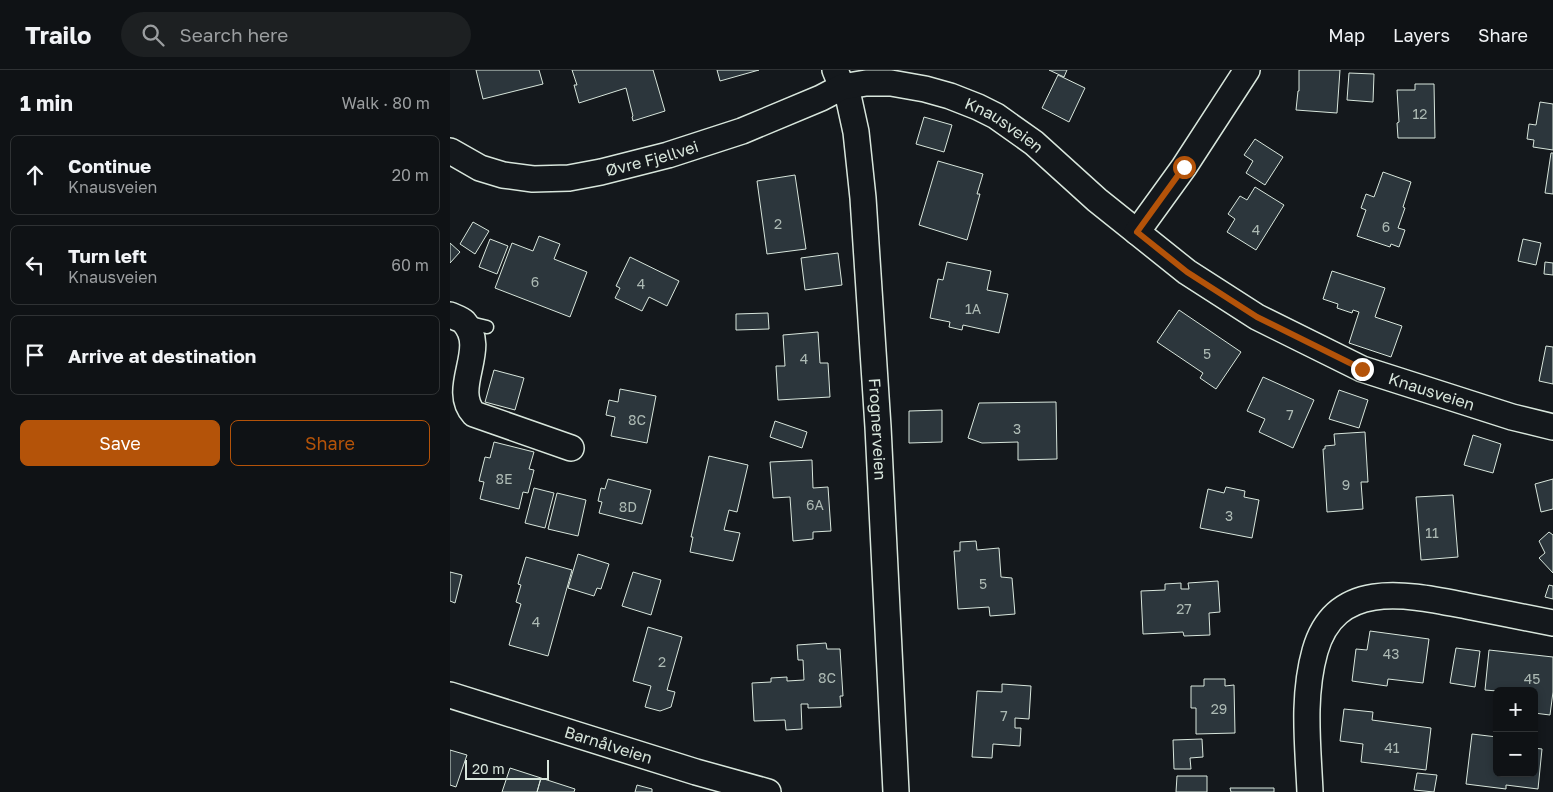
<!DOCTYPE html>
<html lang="en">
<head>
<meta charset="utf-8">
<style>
  :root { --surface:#0f1215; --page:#1d2022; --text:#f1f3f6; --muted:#9b9ea0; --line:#2f3234; --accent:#b45309 }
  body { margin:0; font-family:"Golos Text",sans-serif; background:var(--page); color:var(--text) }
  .controls { position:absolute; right:15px; bottom:15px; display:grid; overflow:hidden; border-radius:8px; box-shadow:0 2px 8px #0003 }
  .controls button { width:45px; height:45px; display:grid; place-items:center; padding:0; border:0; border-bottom:1px solid var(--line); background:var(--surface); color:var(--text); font:25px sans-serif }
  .scale { position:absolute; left:15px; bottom:12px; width:84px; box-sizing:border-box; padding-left:5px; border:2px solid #d8e6dc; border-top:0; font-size:14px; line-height:18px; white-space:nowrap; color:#d8e6dc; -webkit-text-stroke:4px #14181c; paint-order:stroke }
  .stop { position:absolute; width:15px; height:15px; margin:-11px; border:4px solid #b45309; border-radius:50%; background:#fff }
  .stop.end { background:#b45309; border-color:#fff; box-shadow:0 1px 5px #0008 }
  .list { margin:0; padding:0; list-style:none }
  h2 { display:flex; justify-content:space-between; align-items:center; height:65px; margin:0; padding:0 20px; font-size:21px }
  h2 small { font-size:16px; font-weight:400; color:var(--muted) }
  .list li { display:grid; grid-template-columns:32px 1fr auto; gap:15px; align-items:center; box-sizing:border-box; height:80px; margin:0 10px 10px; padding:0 10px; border:1px solid var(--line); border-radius:8px }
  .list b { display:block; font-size:19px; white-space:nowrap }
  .list p { margin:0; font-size:16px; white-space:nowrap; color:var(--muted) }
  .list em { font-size:16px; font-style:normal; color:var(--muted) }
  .actions { display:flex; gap:10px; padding:15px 20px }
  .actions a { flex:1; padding:11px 0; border:1px solid var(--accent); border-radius:8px; text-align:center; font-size:18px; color:var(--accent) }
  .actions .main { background:var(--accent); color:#fff }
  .icon { flex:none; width:28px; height:28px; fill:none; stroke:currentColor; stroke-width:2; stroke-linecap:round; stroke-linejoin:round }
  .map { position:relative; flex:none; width:1103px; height:722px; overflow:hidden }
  header { display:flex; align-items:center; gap:30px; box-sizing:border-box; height:70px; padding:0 25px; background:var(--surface); border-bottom:1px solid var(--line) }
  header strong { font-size:24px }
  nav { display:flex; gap:28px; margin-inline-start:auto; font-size:18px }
  .search { width:350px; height:45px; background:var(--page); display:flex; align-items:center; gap:12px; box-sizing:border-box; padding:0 18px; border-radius:28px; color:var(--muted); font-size:19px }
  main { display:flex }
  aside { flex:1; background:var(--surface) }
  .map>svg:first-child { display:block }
  .building { fill:#2c363c; stroke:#d8e6dc }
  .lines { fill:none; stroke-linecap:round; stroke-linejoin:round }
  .service-casing { stroke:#d8e6dc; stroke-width:15 }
  .minor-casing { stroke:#d8e6dc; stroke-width:28 }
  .service { stroke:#14181c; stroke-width:12 }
  .minor { stroke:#14181c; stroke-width:25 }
  .route { stroke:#b45309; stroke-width:6 }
  .labels { text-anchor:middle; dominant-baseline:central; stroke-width:4; stroke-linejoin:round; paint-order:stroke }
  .number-label { font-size:14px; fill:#adbab4 }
  .street-label { font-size:16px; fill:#d8e6dc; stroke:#14181c }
</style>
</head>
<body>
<header>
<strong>Trailo</strong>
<div class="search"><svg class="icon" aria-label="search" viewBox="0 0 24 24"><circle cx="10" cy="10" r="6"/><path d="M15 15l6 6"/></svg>Search here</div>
<nav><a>Map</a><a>Layers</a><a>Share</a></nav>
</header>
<main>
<aside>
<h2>1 min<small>Walk · 80 m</small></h2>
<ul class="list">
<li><svg class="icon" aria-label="ahead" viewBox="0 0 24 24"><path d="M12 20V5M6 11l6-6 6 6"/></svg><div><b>Continue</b><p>Knausveien</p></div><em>20 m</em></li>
<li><svg class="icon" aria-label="left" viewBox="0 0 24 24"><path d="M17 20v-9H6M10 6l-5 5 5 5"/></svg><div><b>Turn left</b><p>Knausveien</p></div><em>60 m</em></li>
<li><svg class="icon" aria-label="arrive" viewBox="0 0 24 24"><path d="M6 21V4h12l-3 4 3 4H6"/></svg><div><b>Arrive at destination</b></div></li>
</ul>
<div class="actions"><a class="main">Save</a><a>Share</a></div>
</aside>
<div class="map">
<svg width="1103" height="722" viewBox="0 0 1103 722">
  <rect width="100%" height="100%" fill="#14181c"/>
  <path class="building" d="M 26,0 L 89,0 L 93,14 L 33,29 Z
    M 122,0 L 203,0 L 215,41 L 183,51 L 182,47 L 183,46 L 176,18 L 129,33 L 124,15 L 127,15 Z
    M 267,0 L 309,0 L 270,11 Z
    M 599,0 L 617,0 L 614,7 Z
    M 849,0 L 890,0 L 887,43 L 846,40 L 848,21 L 849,21 Z
    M 899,3 L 924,4 L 923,32 L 897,30 Z
    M 608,5 L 635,18 L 619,52 L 592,38 Z
    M 965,14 L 984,14 L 985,68 L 948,68 L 947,53 L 949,52 L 947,20 L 965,20 Z
    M 1090,32 L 1103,34 L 1103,80 L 1083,77 L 1084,70 L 1077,69 L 1079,54 L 1086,55 Z
    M 474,47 L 502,55 L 494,82 L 466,74 Z
    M 805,69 L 833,87 L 815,115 L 796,103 L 803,91 L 794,85 Z
    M 1101,83 L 1103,83 L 1103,124 L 1095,123 Z
    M 488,91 L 533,104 L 527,124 L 530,124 L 517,170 L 469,155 Z
    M 933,102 L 961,112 L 953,137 L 955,138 L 948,158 L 955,160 L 949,177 L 941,174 L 940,177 L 907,166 L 916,140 L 911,138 L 916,124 L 924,127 Z
    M 345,105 L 356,179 L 317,184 L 307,111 Z
    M 805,117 L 834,135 L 806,180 L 777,162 L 785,149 L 778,144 L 790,126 L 797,130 Z
    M 23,152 L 39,161 L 25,184 L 10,174 Z
    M 89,166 L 110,174 L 104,189 L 137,202 L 120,247 L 45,218 L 62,173 L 83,181 Z
    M 40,169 L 58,176 L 47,204 L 29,197 Z
    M 1073,169 L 1091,173 L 1086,195 L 1068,191 Z
    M 0,173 L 10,182 L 0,193 Z
    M 388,183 L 392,215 L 355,220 L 351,188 Z
    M 180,187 L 229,211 L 217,236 L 199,227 L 192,241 L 165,228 L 170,218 L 166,216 Z
    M 497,192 L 541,201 L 537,220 L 558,224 L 549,263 L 513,255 L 512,260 L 499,257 L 500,252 L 480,248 L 488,209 L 493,210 Z
    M 1095,192 L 1103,193 L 1103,205 L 1094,204 Z
    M 882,201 L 935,218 L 925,247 L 952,256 L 941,287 L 899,273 L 909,242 L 903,240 L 902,243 L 887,238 L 888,234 L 873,229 Z
    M 729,240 L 791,282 L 766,319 L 750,308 L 753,303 L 707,272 Z
    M 318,243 L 319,259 L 286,260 L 286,244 Z
    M 368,262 L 370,293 L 378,293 L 380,327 L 328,330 L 326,296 L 335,296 L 333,265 Z
    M 1096,276 L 1103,277 L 1103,314 L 1089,311 Z
    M 44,300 L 74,308 L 65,340 L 35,332 Z
    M 813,307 L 864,330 L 843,378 L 809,362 L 815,349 L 797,341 Z
    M 170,319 L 206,326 L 197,373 L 161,366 L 165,347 L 156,345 L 159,330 L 168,332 Z
    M 889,320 L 918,330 L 909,358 L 879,349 Z
    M 606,332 L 607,389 L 568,390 L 568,372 L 532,373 L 518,368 L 529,333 Z
    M 492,340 L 492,372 L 459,373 L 459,341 Z
    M 325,351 L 357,362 L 352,378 L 320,367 Z
    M 915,362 L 918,412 L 911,412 L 913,439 L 877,442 L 873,379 L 875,379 L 875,376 L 885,375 L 884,364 Z
    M 1023,365 L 1051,374 L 1043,403 L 1014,395 Z
    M 44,372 L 84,382 L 79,399 L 84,400 L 78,423 L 73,422 L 69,439 L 30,429 L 34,412 L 29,411 L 35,387 L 40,388 Z
    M 259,386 L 298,395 L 287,442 L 279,440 L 274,460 L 290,463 L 283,491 L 240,482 L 243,467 L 241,467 Z
    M 362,390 L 363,418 L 378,417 L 381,461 L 363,462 L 363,469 L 343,471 L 340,427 L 323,428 L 320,392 Z
    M 158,409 L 201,420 L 192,454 L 149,443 L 152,432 L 148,431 L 151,418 L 155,419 Z
    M 1103,409 L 1103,439 L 1091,442 L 1085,414 Z
    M 776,417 L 795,421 L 794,427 L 809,430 L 802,468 L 750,458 L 758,419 L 774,423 Z
    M 84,418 L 104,423 L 95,458 L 75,453 Z
    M 107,423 L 136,430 L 128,466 L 98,459 Z
    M 1003,425 L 1008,487 L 971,490 L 966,427 Z
    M 1099,462 L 1103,465 L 1103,503 L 1089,488 L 1095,483 L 1089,471 Z
    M 526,471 L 527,480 L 549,478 L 551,507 L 562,508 L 565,544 L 540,546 L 539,537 L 508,539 L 504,481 L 510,481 L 510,472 Z
    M 128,484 L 159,494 L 151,519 L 147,518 L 144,526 L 118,518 Z
    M 76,487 L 122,500 L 98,586 L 59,575 L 71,534 L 66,532 L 71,515 L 68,514 Z
    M 0,502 L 12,505 L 5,533 L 0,531 Z
    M 183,502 L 211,510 L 201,545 L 172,536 Z
    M 768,511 L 770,542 L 759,543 L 760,565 L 734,566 L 733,562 L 693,564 L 691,521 L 715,520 L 715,514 L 731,513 L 731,519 L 739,519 L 738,513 Z
    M 1099,515 L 1103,516 L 1103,529 L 1095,527 Z
    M 198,557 L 232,567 L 217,620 L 225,622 L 221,637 L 210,641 L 195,637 L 201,616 L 183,611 Z
    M 920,561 L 979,569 L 973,613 L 938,609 L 937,616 L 902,611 L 906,579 L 917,580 Z
    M 376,573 L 377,579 L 390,579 L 393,626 L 390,626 L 391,637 L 358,638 L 358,634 L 351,634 L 352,659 L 336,660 L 335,650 L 304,651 L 302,613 L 321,612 L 321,608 L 337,607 L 337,611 L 354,610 L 353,590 L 348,590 L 347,575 Z
    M 1006,578 L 1030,581 L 1025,617 L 1000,613 Z
    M 1039,580 L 1103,587 L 1103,622 L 1100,645 L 1084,643 L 1084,621 L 1047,621 L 1035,620 Z
    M 754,609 L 775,609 L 775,616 L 784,615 L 785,663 L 746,664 L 746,638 L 741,638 L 741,616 L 754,616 Z
    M 552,614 L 581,616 L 579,649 L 565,648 L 565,658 L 571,658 L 570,676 L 543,674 L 542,688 L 522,687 L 527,621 L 552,622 Z
    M 894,639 L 923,642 L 922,650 L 981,658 L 976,700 L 911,692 L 913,674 L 890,671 Z
    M 1022,664 L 1047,667 L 1047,703 L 1084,703 L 1084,678 L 1092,679 L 1088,719 L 1056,715 L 1056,719 L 1016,714 Z
    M 752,669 L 753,687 L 740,688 L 741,699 L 724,699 L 723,670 Z
    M 0,680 L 17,685 L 6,717 L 0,715 Z
    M 60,698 L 91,708 L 87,722 L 52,722 Z
    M 967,703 L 987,705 L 984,722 L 964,720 Z
    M 727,706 L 757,706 L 757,722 L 726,722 Z
    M 91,708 L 125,719 L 124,722 L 87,722 Z
    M 187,715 L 202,719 L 202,722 L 185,722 Z
    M 780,718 L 824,718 L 824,722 L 781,722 Z"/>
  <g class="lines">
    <g class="service-casing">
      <path id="service" d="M 16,252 L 37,257"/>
    </g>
    <g class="minor-casing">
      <g id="minor">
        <path id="s1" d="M 385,0 L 392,17 L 399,30 L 406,62 L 413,128 L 428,357 L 446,722"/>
        <path id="s2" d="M 0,81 L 30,98 L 53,105 L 83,109 L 119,108 L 151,102 L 218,85 L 292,61 L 371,28 L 392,17 L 416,13 L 441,13 L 475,19 L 500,26 L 528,37 L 546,46 L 584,73 L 647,130 L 737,202 L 807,247 L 912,299 L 1062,347 L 1103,357"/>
        <path d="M 687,162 L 734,97 L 797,0"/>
        <path d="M 0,245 C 4,247 11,249 14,252 C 39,279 0,318 24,344 L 121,378"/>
        <path id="s3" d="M 0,625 L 246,702 L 318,722"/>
        <path d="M 860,722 C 858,676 852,627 865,581 C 886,507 960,525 1017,536 C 1046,542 1074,547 1103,553"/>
      </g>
    </g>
    <use href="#service" class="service"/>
    <use href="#minor" class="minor"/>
  </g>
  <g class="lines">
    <path class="route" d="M 734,97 L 687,162 L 737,202 L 807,247 L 912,299"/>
  </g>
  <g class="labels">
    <g class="number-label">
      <text x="970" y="43">12</text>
      <text x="328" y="153">2</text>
      <text x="936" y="156">6</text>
      <text x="806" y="159">4</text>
      <text x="85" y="211">6</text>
      <text x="191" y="213">4</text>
      <text x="523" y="238">1A</text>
      <text x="757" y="283">5</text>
      <text x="354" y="288">4</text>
      <text x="840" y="344">7</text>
      <text x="187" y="349">8C</text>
      <text x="567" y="358">3</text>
      <text x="54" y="408">8E</text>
      <text x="896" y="414">9</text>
      <text x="365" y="434">6A</text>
      <text x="178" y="436">8D</text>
      <text x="779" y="445">3</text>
      <text x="982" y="462">11</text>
      <text x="533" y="513">5</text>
      <text x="734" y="538">27</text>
      <text x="86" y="551">4</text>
      <text x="941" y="583">43</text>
      <text x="212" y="591">2</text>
      <text x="377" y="607">8C</text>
      <text x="1082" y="608">45</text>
      <text x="769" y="638">29</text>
      <text x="554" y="645">7</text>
      <text x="942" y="677">41</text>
    </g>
    <g class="street-label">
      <text stroke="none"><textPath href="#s2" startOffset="585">Knausveien</textPath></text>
      <text stroke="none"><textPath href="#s2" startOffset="210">Øvre Fjellvei</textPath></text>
      <text stroke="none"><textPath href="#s2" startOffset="1094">Knausveien</textPath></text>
      <text stroke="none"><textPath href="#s1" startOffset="364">Frognerveien</textPath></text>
      <text stroke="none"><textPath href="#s3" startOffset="166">Barnålveien</textPath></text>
    </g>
  </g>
</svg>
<div class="controls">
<button>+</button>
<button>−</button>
</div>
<div class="scale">20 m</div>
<div class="stop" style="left:734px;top:97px"></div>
<div class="stop end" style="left:912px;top:299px"></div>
</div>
</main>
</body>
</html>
